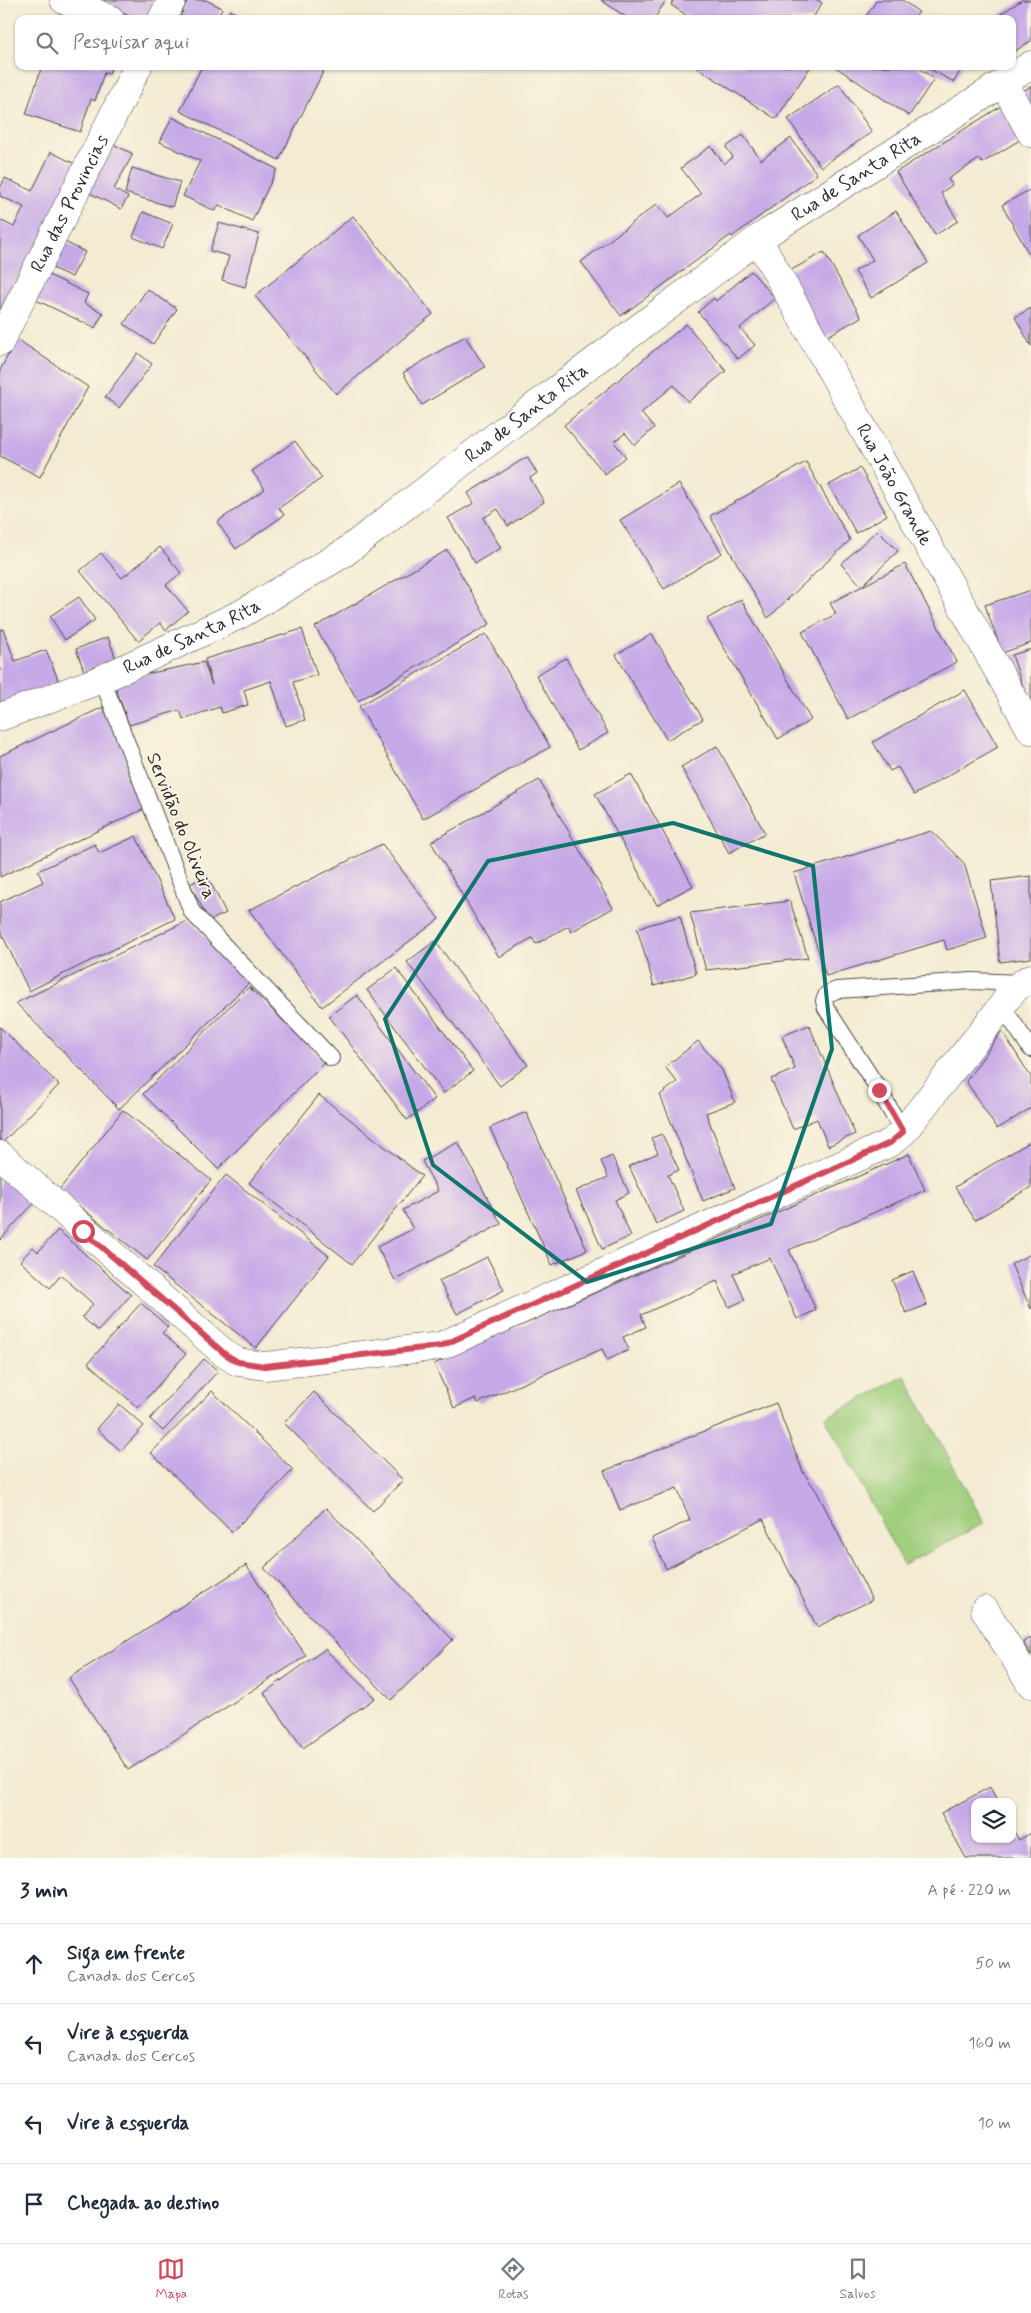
<!DOCTYPE html>
<html lang="pt">
<head>
<meta charset="utf-8">
<style>
  :root { --surface:#fff; --page:#f6f6f7; --text:#1f2937; --muted:#747a83; --line:#e0e1e3; --accent:#d1495b }
  body { margin:0; font-family:Mynerve,sans-serif; background:var(--page); color:var(--text) }
  .controls { position:absolute; right:15px; bottom:15px; display:grid; overflow:hidden; border-radius:10px; box-shadow:0 1px 4px #0004 }
  .controls button { width:45px; height:45px; display:grid; place-items:center; padding:0; border:0; border-bottom:1px solid var(--line); background:var(--surface); color:var(--text); font:25px sans-serif }
  .stop { position:absolute; width:15px; height:15px; margin:-11px; border:4px solid #d1495b; border-radius:50%; background:#fff }
  .stop.end { background:#d1495b; border-color:#fff; box-shadow:0 1px 5px #0008 }
  .list { margin:0; padding:0; list-style:none }
  h2 { display:flex; justify-content:space-between; align-items:center; height:65px; margin:0; padding:0 20px; font-size:21px }
  h2 small { font-size:16px; font-weight:400; color:var(--muted) }
  .list li { display:grid; grid-template-columns:32px 1fr auto; gap:15px; align-items:center; box-sizing:border-box; height:80px; padding:0 20px; border-top:1px solid var(--line) }
  .list b { display:block; font-size:19px; white-space:nowrap }
  .list p { margin:0; font-size:16px; white-space:nowrap; color:var(--muted) }
  .list em { font-size:16px; font-style:normal; color:var(--muted) }
  .icon { flex:none; width:28px; height:28px; fill:none; stroke:currentColor; stroke-width:2; stroke-linecap:round; stroke-linejoin:round }
  .map { position:relative; flex:none; width:1031px; height:1858px; overflow:hidden }
  .search { position:absolute; background:var(--surface); box-shadow:0 1px 4px #0004; left:15px; right:15px; top:15px; height:55px; display:flex; align-items:center; gap:12px; box-sizing:border-box; padding:0 18px; border-radius:10px; color:var(--muted); font-size:19px }
  .sheet { height:385px; background:var(--surface) }
  nav { display:flex; justify-content:space-around; align-items:center; box-sizing:border-box; height:70px; border-top:1px solid var(--line); background:var(--surface); font-size:14px; color:var(--muted) }
  nav a { display:grid; justify-items:center; gap:2px }
  nav .on { color:var(--accent) }
  .map>svg:first-child { display:block }
  .green { fill:#9fcd7b; stroke:#657c53 }
  .building { fill:#c6a9e7 }
  .lines { fill:none; stroke-linecap:round; stroke-linejoin:round }
  .service-casing { stroke:#494844; stroke-width:18 }
  .minor-casing { stroke:#494844; stroke-width:29 }
  .service { stroke:#fff; stroke-width:16 }
  .minor { stroke:#fff; stroke-width:28 }
  .route { stroke:#d1495b; stroke-width:6 }
  .marked { fill:none; stroke:#0f766e; stroke-width:4; stroke-linejoin:round }
  .labels { text-anchor:middle; dominant-baseline:central; stroke-width:4; stroke-linejoin:round; paint-order:stroke }
  .street-label { font-size:19px; fill:#2b2b2b; stroke:#fcf5e5 }
</style>
</head>
<body>
<div class="map">
<svg width="1031" height="1858" viewBox="0 0 1031 1858">
  <rect width="100%" height="100%" fill="#fcf5e5"/>
  <filter id="ink" filterUnits="userSpaceOnUse"><feTurbulence type="fractalNoise" baseFrequency=".02" numOctaves="2"/><feDisplacementMap in="SourceGraphic" scale="10" xChannelSelector="R" yChannelSelector="G"/><feConvolveMatrix kernelMatrix="1 2 1 2 8 2 1 2 1" color-interpolation-filters="sRGB"/></filter>
  <filter id="wash" filterUnits="userSpaceOnUse"><feTurbulence type="fractalNoise" baseFrequency=".0096" numOctaves="4" result="noise"/><feDisplacementMap in="SourceGraphic" scale="20" xChannelSelector="R" yChannelSelector="G"/><feGaussianBlur stdDeviation="1.12" result="paint"/><feColorMatrix in="noise" values="0 0 0 0 0 0 0 0 0 0 0 0 0 0 0 0 0 1.4 0 .05"/><feComposite in="paint" operator="in"/></filter>
  <g filter="url(#wash)">
    <rect width="100%" height="100%" fill="#f3ebd2"/>
    <path class="green" d="M 905,1376 L 984,1523 L 904,1565 L 825,1418 Z"/>
    <g id="blocks">
      <path class="building" d="M 104,0 L 165,0 L 156,19 L 135,19 L 103,3 Z
        M 188,0 L 206,0 L 222,8 L 217,19 L 179,19 Z
        M 601,0 L 666,0 L 654,19 L 629,19 Z
        M 674,0 L 818,0 L 822,3 L 812,19 L 692,19 L 671,5 Z
        M 877,0 L 902,0 L 919,12 L 914,19 L 864,19 Z
        M 1022,0 L 1031,0 L 1031,41 L 1012,53 L 1012,19 L 993,19 Z
        M 230,10 L 247,19 L 226,19 Z
        M 42,66 L 112,66 L 109,74 L 104,73 L 95,101 L 91,99 L 80,132 L 26,114 Z
        M 202,66 L 326,66 L 279,160 L 180,111 Z
        M 695,66 L 811,66 L 776,119 Z
        M 834,66 L 916,66 L 934,79 L 909,116 Z
        M 924,66 L 963,66 L 954,82 Z
        M 839,84 L 872,132 L 821,167 L 788,119 Z
        M 1031,86 L 1031,117 L 1017,95 Z
        M 1003,105 L 1023,138 L 982,163 L 979,159 L 948,179 L 952,185 L 941,193 L 958,221 L 935,235 L 896,172 Z
        M 172,117 L 277,169 L 252,221 L 219,205 L 215,211 L 183,196 L 200,161 L 160,142 Z
        M 743,135 L 761,160 L 791,138 L 817,174 L 732,237 L 731,235 L 621,316 L 581,262 L 657,204 L 668,218 L 701,194 L 681,168 L 711,146 L 724,164 L 733,157 L 726,147 Z
        M 113,144 L 133,154 L 114,189 L 128,197 L 121,209 L 88,192 Z
        M 51,152 L 79,166 L 0,324 L 0,220 L 14,227 L 24,207 L 0,196 L 0,188 L 5,178 L 32,191 Z
        M 132,168 L 180,182 L 172,207 L 125,193 Z
        M 1031,189 L 1031,258 L 1002,205 Z
        M 896,211 L 928,263 L 871,298 L 855,271 L 873,260 L 858,235 Z
        M 143,212 L 173,224 L 162,249 L 133,237 Z
        M 353,216 L 433,314 L 336,394 L 255,296 Z
        M 219,223 L 259,234 L 245,287 L 222,280 L 229,256 L 210,251 Z
        M 65,242 L 85,252 L 72,277 L 52,268 Z
        M 824,252 L 861,317 L 821,340 L 784,274 Z
        M 751,271 L 775,298 L 740,328 L 755,345 L 738,359 L 698,312 L 714,298 L 716,301 Z
        M 49,275 L 88,294 L 84,303 L 103,313 L 95,328 L 36,300 Z
        M 147,289 L 177,309 L 153,344 L 124,324 Z
        M 1031,308 L 1031,346 L 1015,317 Z
        M 686,324 L 726,371 L 688,402 L 674,385 L 641,413 L 654,428 L 635,445 L 625,433 L 614,442 L 626,457 L 605,474 L 564,425 Z
        M 465,336 L 485,367 L 422,405 L 403,373 Z
        M 17,339 L 88,387 L 40,477 L 0,456 L 0,370 Z
        M 138,353 L 152,364 L 119,408 L 105,397 Z
        M 295,441 L 322,478 L 279,508 L 284,515 L 236,549 L 217,522 L 265,489 L 252,471 Z
        M 527,457 L 537,473 L 530,478 L 544,502 L 508,526 L 498,509 L 483,518 L 501,548 L 475,563 L 448,518 L 474,503 L 468,493 Z
        M 806,462 L 850,540 L 768,618 L 710,516 Z
        M 860,468 L 887,515 L 856,533 L 829,485 Z
        M 679,484 L 722,553 L 664,589 L 620,520 Z
        M 877,530 L 898,551 L 862,586 L 841,564 Z
        M 160,547 L 181,573 L 166,585 L 188,611 L 166,630 L 160,623 L 138,641 L 80,571 L 101,553 L 122,578 Z
        M 447,550 L 490,624 L 358,701 L 315,627 Z
        M 905,564 L 957,662 L 848,719 L 802,632 L 836,614 L 830,603 Z
        M 1031,590 L 1031,643 L 1002,653 L 985,605 Z
        M 79,597 L 95,620 L 65,640 L 50,616 Z
        M 741,599 L 811,720 L 778,739 L 707,619 Z
        M 3,629 L 15,661 L 46,650 L 59,682 L 0,704 L 0,630 Z
        M 302,629 L 317,675 L 293,682 L 305,720 L 286,726 L 271,681 L 244,690 L 248,705 L 222,713 L 220,707 L 183,719 L 180,710 L 129,725 L 114,683 L 137,676 L 204,662 L 212,685 L 205,659 Z
        M 486,634 L 550,747 L 423,819 L 359,706 Z
        M 652,634 L 703,719 L 667,740 L 616,655 Z
        M 108,637 L 116,659 L 84,671 L 76,649 Z
        M 1031,649 L 1031,710 L 1012,655 Z
        M 566,658 L 608,733 L 578,750 L 536,675 Z
        M 965,690 L 998,747 L 914,795 L 898,767 L 890,771 L 873,742 Z
        M 103,707 L 150,806 L 0,877 L 0,756 Z
        M 717,746 L 765,833 L 729,853 L 681,767 Z
        M 631,774 L 693,886 L 657,905 L 595,794 Z
        M 539,780 L 613,908 L 571,932 L 568,926 L 536,944 L 532,938 L 499,957 L 431,842 Z
        M 931,831 L 964,863 L 987,938 L 947,950 L 944,940 L 826,976 L 794,873 Z
        M 136,836 L 175,919 L 29,991 L 0,930 L 0,902 L 43,882 L 38,871 L 95,844 L 99,853 Z
        M 382,844 L 439,919 L 322,1007 L 249,910 Z
        M 207,875 L 226,913 L 209,921 L 190,884 Z
        M 1031,876 L 1031,958 L 1000,962 L 991,881 Z
        M 790,901 L 808,958 L 706,970 L 690,913 Z
        M 680,916 L 696,974 L 654,986 L 637,928 Z
        M 189,920 L 250,982 L 119,1109 L 16,1003 Z
        M 435,941 L 528,1065 L 500,1086 L 407,962 Z
        M 396,968 L 473,1071 L 444,1093 L 367,990 Z
        M 249,987 L 325,1062 L 218,1169 L 143,1094 Z
        M 357,995 L 435,1099 L 407,1120 L 329,1016 Z
        M 809,1025 L 855,1134 L 828,1146 L 817,1119 L 793,1129 L 771,1079 L 795,1069 L 782,1036 Z
        M 0,1027 L 59,1085 L 3,1142 L 0,1139 Z
        M 1002,1031 L 1031,1077 L 1031,1108 L 997,1129 L 966,1081 Z
        M 698,1041 L 722,1070 L 735,1102 L 706,1113 L 735,1188 L 703,1201 L 660,1095 L 677,1082 L 665,1067 Z
        M 319,1095 L 422,1176 L 352,1264 L 249,1183 Z
        M 123,1110 L 211,1180 L 147,1260 L 59,1190 Z
        M 526,1112 L 587,1250 L 552,1265 L 490,1128 Z
        M 662,1134 L 679,1170 L 668,1175 L 684,1211 L 656,1224 L 629,1166 L 658,1153 L 651,1138 Z
        M 1031,1141 L 1031,1187 L 975,1220 L 955,1187 Z
        M 458,1142 L 501,1224 L 395,1280 L 377,1247 L 413,1229 L 403,1210 L 438,1191 L 422,1161 Z
        M 909,1154 L 925,1190 L 789,1250 L 816,1310 L 797,1319 L 770,1258 L 733,1274 L 745,1300 L 729,1307 L 717,1281 L 641,1315 L 646,1327 L 623,1337 L 629,1350 L 607,1360 L 602,1349 L 478,1403 L 476,1398 L 454,1408 L 434,1364 Z
        M 612,1156 L 629,1193 L 615,1200 L 631,1236 L 602,1249 L 576,1191 L 608,1177 L 601,1161 Z
        M 0,1170 L 35,1202 L 0,1240 Z
        M 226,1175 L 329,1256 L 256,1348 L 153,1267 Z
        M 58,1230 L 131,1295 L 98,1331 L 82,1317 L 93,1304 L 61,1275 L 50,1288 L 20,1261 L 33,1247 L 38,1252 Z
        M 1031,1254 L 1031,1309 L 1011,1264 Z
        M 487,1257 L 504,1290 L 457,1314 L 439,1281 Z
        M 913,1271 L 927,1305 L 906,1313 L 892,1280 Z
        M 141,1303 L 168,1327 L 162,1333 L 186,1354 L 138,1408 L 88,1363 Z
        M 204,1359 L 218,1371 L 163,1431 L 150,1419 Z
        M 212,1391 L 293,1470 L 232,1532 L 151,1453 Z
        M 314,1392 L 403,1480 L 373,1511 L 284,1423 Z
        M 776,1403 L 803,1472 L 817,1492 L 872,1600 L 817,1627 L 763,1519 L 666,1569 L 652,1538 L 690,1520 L 677,1488 L 620,1510 L 604,1471 Z
        M 119,1404 L 144,1426 L 121,1451 L 97,1429 Z
        M 326,1508 L 453,1640 L 391,1700 L 264,1568 Z
        M 246,1565 L 306,1656 L 128,1770 L 69,1678 Z
        M 1031,1637 L 1031,1655 L 1023,1642 Z
        M 325,1649 L 375,1698 L 303,1748 L 264,1693 Z
        M 990,1787 L 998,1802 L 975,1802 L 975,1839 L 1012,1839 L 1012,1828 L 1019,1840 L 1031,1833 L 1031,1858 L 966,1858 L 941,1813 Z"/>
    </g>
  </g>
  <g filter="url(#ink)">
    <use href="#blocks" fill-opacity="0" stroke="#494844" stroke-width="1"/>
    <g class="lines">
      <g class="service-casing">
        <path id="service" d="M 102,679 L 192,912 L 331,1058
          M 1002,1006 L 1031,1049
          M 903,1132 L 879,1090 L 826,1008 L 824,1001 L 827,994 L 837,990 L 972,981 L 1021,983"/>
      </g>
      <g class="minor-casing">
        <g id="minor">
          <path d="M 64,0 L 110,19"/>
          <path d="M 162,19 L 172,0"/>
          <path d="M 1004,84 L 1031,133"/>
          <path id="s1" d="M 758,239 L 1031,730"/>
          <path id="s2" d="M 0,342 L 138,66"/>
          <path id="s3" d="M 0,717 L 102,679 L 241,614 L 344,553 L 572,378 L 758,239 L 1031,65"/>
          <path d="M 0,1155 L 225,1354 L 238,1362 L 265,1366 L 441,1346 L 890,1143 L 903,1132 L 1002,1006 C 1010,993 1017,985 1031,978"/>
          <path d="M 985,1610 L 1031,1684"/>
        </g>
      </g>
      <use href="#service" class="service"/>
      <use href="#minor" class="minor"/>
    </g>
  </g>
  <g class="lines" filter="url(#ink)">
    <path class="route" d="M 83,1231 L 225,1354 L 238,1362 L 265,1366 L 441,1346 L 890,1143 L 903,1132 L 879,1090"/>
  </g>
  <path class="marked" d="M 673,823 L 813,866 L 832,1049 L 771,1224 L 587,1282 L 433,1165 L 385,1019 L 488,861 Z"/>
  <g class="labels">
    <g class="street-label">
      <text stroke="none"><textPath href="#s3" startOffset="1018">Rua de Santa Rita</textPath></text>
      <text stroke="none"><textPath href="#s2" startOffset="155">Rua das Provincias</textPath></text>
      <text stroke="none"><textPath href="#s3" startOffset="612">Rua de Santa Rita</textPath></text>
      <text stroke="none"><textPath href="#s1" startOffset="281">Rua João Grande</textPath></text>
      <text stroke="none"><textPath href="#s3" startOffset="208">Rua de Santa Rita</textPath></text>
      <text transform="translate(181 826) rotate(68)">Servidão do Oliveira</text>
    </g>
  </g>
</svg>
<div class="controls">
<button><svg class="icon" aria-label="layers" viewBox="0 0 24 24"><path d="M12 4l9 5-9 5-9-5zM3 14l9 5 9-5"/></svg></button>
</div>
<div class="stop" style="left:83px;top:1231px"></div>
<div class="stop end" style="left:879px;top:1090px"></div>
<div class="search"><svg class="icon" aria-label="search" viewBox="0 0 24 24"><circle cx="10" cy="10" r="6"/><path d="M15 15l6 6"/></svg>Pesquisar aqui</div>
</div>
<section class="sheet">
<h2>3 min<small>A pé · 220 m</small></h2>
<ul class="list">
<li><svg class="icon" aria-label="ahead" viewBox="0 0 24 24"><path d="M12 20V5M6 11l6-6 6 6"/></svg><div><b>Siga em frente</b><p>Canada dos Cercos</p></div><em>50 m</em></li>
<li><svg class="icon" aria-label="left" viewBox="0 0 24 24"><path d="M17 20v-9H6M10 6l-5 5 5 5"/></svg><div><b>Vire à esquerda</b><p>Canada dos Cercos</p></div><em>160 m</em></li>
<li><svg class="icon" aria-label="left" viewBox="0 0 24 24"><path d="M17 20v-9H6M10 6l-5 5 5 5"/></svg><div><b>Vire à esquerda</b></div><em>10 m</em></li>
<li><svg class="icon" aria-label="arrive" viewBox="0 0 24 24"><path d="M6 21V4h12l-3 4 3 4H6"/></svg><div><b>Chegada ao destino</b></div></li>
</ul>
</section>
<nav>
<a class="on"><svg class="icon" aria-label="map" viewBox="0 0 24 24"><path d="M3 6l6-2 6 2 6-2v14l-6 2-6-2-6 2zM9 4v14M15 6v14"/></svg>Mapa</a>
<a><svg class="icon" aria-label="directions" viewBox="0 0 24 24"><path d="M12 3l9 9-9 9-9-9zM9 14v-3h6M13 9l2 2-2 2"/></svg>Rotas</a>
<a><svg class="icon" aria-label="saved" viewBox="0 0 24 24"><path d="M7 4h10v16l-5-4-5 4z"/></svg>Salvos</a>
</nav>
</body>
</html>
